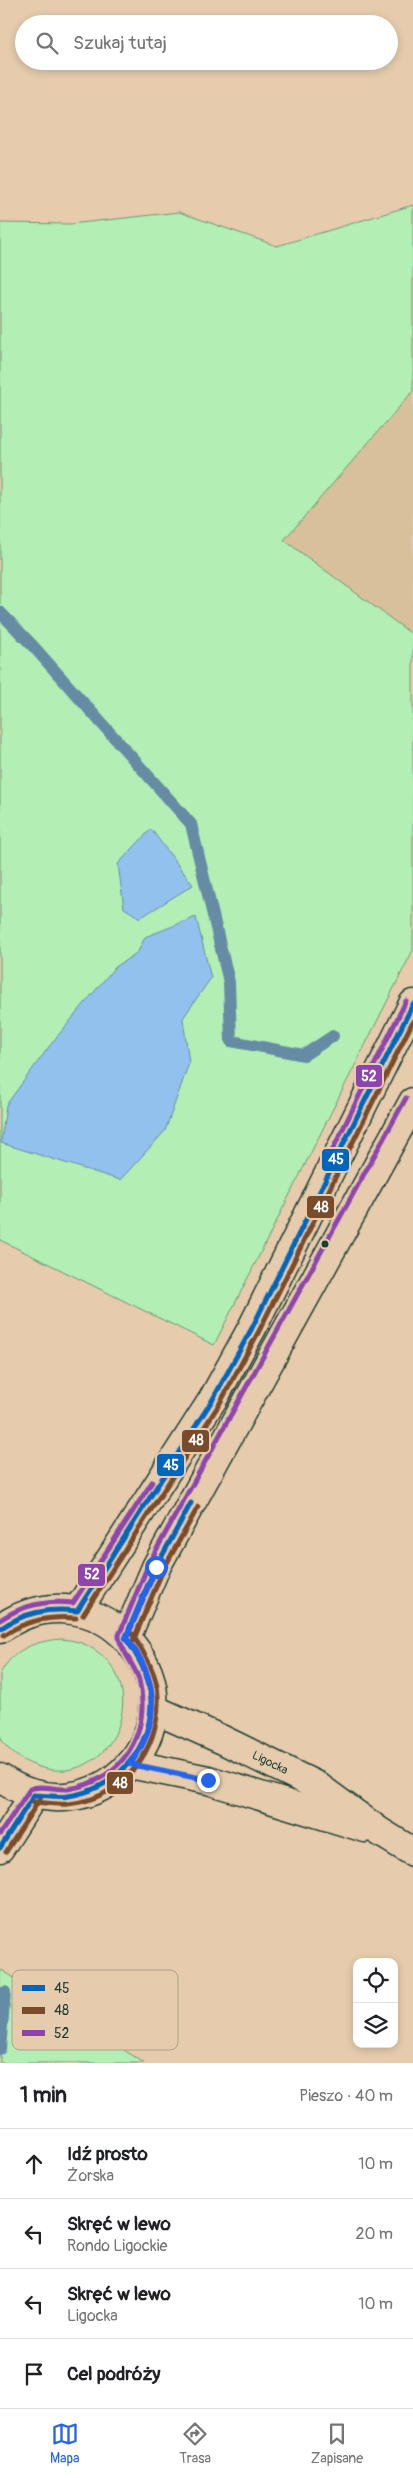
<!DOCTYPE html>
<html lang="pl">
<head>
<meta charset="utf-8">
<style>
  :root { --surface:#fff; --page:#f2f2f2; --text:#202124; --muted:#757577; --line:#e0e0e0; --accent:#2563eb }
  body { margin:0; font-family:Pangolin,sans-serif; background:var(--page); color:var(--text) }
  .controls { position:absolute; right:15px; bottom:15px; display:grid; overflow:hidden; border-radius:10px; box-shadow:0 2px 8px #0003 }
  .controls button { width:45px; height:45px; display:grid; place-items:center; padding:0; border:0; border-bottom:1px solid var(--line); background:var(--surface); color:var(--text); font:25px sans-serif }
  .stop { position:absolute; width:15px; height:15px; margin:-11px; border:4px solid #2563eb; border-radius:50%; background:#fff }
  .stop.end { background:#2563eb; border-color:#fff; box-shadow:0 1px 5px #0008 }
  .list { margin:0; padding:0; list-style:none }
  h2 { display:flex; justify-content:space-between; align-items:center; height:65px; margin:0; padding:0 20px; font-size:21px }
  h2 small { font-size:16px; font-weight:400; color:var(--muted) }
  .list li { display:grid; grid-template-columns:32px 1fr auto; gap:15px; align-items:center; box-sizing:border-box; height:70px; padding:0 20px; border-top:1px solid var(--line) }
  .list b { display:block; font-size:19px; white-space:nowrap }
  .list p { margin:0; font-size:16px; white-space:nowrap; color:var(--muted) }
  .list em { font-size:16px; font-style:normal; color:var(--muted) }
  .icon { flex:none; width:28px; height:28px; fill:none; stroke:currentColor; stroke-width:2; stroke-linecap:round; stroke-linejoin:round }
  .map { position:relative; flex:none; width:413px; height:2063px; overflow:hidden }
  .search { position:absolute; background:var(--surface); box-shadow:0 2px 8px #0003; left:15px; right:15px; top:15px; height:55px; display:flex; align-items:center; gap:12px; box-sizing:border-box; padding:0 18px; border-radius:28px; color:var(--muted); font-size:19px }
  .sheet { height:345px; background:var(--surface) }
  nav { display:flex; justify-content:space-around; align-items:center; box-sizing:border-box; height:70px; border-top:1px solid var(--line); background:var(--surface); font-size:14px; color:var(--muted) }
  nav a { display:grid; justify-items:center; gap:2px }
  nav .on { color:var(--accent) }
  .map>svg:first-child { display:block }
  .built { fill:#d9c09d }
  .green { fill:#b3efb4; stroke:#699674 }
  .water { fill:#93c1ee; stroke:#658ca4 }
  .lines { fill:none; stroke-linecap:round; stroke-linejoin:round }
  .stream { stroke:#658ca4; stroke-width:12 }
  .minor-casing { stroke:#1f3d34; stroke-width:31 }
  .secondary-casing { stroke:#1f3d34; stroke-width:31 }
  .minor { stroke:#e6ccad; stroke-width:28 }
  .secondary { stroke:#e6ccad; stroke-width:28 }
  .bus-1-casing { stroke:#e6ccad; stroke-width:9 }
  .bus-2-casing { stroke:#e6ccad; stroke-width:9 }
  .bus-3-casing { stroke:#e6ccad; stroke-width:9 }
  .bus-1 { stroke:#0065bd; stroke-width:5 }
  .bus-2 { stroke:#7a4b2a; stroke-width:5 }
  .bus-3 { stroke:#8e44ad; stroke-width:5 }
  .route { stroke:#2563eb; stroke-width:6 }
  .bus-dot { fill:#1f3d34; stroke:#e6ccad; stroke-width:2 }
  .labels { text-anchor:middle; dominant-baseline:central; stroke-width:4; stroke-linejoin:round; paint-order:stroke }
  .street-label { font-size:12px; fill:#1f3d34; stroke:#e6ccad }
  .key { fill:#e6ccad; stroke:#aaa189; stroke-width:1 }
  .key-label { font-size:14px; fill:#1f3d34 }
  .line-badge { stroke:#e6ccad; stroke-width:2 }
  .badge-label { font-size:14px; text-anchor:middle; font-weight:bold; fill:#fff }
</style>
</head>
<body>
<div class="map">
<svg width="413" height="2063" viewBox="0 0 413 2063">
  <rect width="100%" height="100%" fill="#e6ccad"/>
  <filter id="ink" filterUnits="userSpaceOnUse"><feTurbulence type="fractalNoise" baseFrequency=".02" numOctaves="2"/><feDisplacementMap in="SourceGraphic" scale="10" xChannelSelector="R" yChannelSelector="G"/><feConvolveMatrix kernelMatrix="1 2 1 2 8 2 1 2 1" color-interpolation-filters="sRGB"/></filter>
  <g filter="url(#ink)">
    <path class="built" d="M 413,391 L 413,635 L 284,540 Z"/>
    <path class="green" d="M 413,205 L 413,391 L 284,540 L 413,635 L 413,950 L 214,1345 L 0,1240 L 0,223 L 71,224 L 179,212 L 277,246 Z
      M 62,1639 C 69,1640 78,1641 84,1644 C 162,1679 111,1801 29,1763 C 18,1758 3,1747 0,1735 C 0,1718 0,1692 0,1674 C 13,1649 35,1641 62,1639 Z
      M 2,1970 L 144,2063 L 0,2063 L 0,1974 Z"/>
    <path class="water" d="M 151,829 L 193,885 L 140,918 L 124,908 L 118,864 Z
      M 196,917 L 211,978 L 183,1018 L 189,1063 L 165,1131 L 120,1180 L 1,1143 L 6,1105 L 51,1044 L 114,968 L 138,952 L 145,937 Z"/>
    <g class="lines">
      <path class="stream" d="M 0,612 L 33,646 L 191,824 L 229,982 L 231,1041 L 304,1055 L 333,1036
        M 0,2049 L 5,1992"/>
      <g class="minor-casing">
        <path id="minor" d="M 153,1709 L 223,1740 L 317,1786 L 380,1832 L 413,1852
          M 130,1764 L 208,1780 L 365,1828"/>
      </g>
      <g class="secondary-casing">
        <path id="secondary" d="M 77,1611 L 213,1399 L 252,1328 L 413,1004
          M 0,1629 C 25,1610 56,1604 86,1613 C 105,1619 120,1630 132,1645 C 199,1728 96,1843 0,1778
          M 126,1638 L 156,1567 L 413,1102
          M 0,1848 L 34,1795"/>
      </g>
      <use href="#minor" class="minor"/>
      <use href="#secondary" class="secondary"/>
      <g class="bus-1-casing">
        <path id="bus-1" d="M 77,1611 L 213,1399 L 252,1328 L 413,1004
          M 0,1629 C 24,1612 48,1608 77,1611
          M 126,1638 L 156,1567 L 191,1503
          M 34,1795 C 45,1795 58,1798 68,1796 C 117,1789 154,1747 151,1697 C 150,1675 137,1656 126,1638
          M 0,1848 L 34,1795"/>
      </g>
      <g class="bus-2-casing">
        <path id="bus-2" d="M 83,1615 L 220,1403 L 259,1331 L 413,1021
          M 4,1635 C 27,1620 49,1616 76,1618
          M 133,1641 L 163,1570 L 198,1507
          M 34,1802 C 45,1803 57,1805 68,1804 C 123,1799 160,1750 158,1697 C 158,1674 144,1653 132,1634
          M 6,1852 L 40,1799"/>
      </g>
      <g class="bus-3-casing">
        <path id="bus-3" d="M 332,1151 L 406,1001
          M 0,1620 C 22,1605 47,1600 73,1603 L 152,1482
          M 0,1834 L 30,1789 C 41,1784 55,1790 68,1789 C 123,1781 152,1732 139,1680 C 136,1667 118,1646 119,1635 L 149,1563 L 406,1098"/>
      </g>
      <use href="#bus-1" class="bus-1"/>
      <use href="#bus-2" class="bus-2"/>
      <use href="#bus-3" class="bus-3"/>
    </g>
  </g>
  <g class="lines" filter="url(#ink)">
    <path class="route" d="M 156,1567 L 126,1638 C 159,1678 161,1723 130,1764 L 208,1780"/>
  </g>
  <circle class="bus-dot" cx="325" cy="1244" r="4.5"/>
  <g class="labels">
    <g class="street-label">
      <text transform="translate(270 1763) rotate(26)">Ligocka</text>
    </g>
  </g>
  <rect x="12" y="1970" width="166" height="80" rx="8" class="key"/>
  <rect x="22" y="1985" width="23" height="6" fill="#0065bd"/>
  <rect x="22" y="2007" width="23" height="7" fill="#7a4b2a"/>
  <rect x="22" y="2030" width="23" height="6" fill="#8e44ad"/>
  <g class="key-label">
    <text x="54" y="1993">45</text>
    <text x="54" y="2015">48</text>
    <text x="54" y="2038">52</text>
  </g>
  <g class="line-badge">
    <rect x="355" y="1064" width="28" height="24" rx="5" fill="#8e44ad"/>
    <rect x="321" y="1148" width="29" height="24" rx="5" fill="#0065bd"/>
    <rect x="306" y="1195" width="29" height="24" rx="5" fill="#7a4b2a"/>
    <rect x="181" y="1429" width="29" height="24" rx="5" fill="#7a4b2a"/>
    <rect x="156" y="1453" width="29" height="24" rx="5" fill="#0065bd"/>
    <rect x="77" y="1563" width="29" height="24" rx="5" fill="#8e44ad"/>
    <rect x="106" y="1771" width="28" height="24" rx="5" fill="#7a4b2a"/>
  </g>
  <g class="badge-label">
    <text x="369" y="1081">52</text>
    <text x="336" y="1164">45</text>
    <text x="321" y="1212">48</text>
    <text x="196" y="1445">48</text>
    <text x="171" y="1470">45</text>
    <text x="92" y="1579">52</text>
    <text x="120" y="1788">48</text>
  </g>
</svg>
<div class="controls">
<button><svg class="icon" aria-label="locate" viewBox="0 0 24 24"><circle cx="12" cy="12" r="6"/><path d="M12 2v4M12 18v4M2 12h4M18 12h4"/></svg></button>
<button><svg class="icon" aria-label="layers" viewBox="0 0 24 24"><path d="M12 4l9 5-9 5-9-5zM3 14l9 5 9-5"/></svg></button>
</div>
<div class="stop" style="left:156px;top:1567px"></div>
<div class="stop end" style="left:208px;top:1780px"></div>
<div class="search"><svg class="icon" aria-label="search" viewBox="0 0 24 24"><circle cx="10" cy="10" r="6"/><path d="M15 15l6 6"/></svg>Szukaj tutaj</div>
</div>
<section class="sheet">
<h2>1 min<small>Pieszo · 40 m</small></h2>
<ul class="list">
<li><svg class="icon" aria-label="ahead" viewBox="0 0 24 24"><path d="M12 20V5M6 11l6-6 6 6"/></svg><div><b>Idź prosto</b><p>Żorska</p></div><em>10 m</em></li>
<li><svg class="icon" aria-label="left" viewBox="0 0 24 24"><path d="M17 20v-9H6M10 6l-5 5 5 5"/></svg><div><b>Skręć w lewo</b><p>Rondo Ligockie</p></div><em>20 m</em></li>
<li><svg class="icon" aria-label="left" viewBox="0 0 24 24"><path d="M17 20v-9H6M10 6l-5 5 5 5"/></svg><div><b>Skręć w lewo</b><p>Ligocka</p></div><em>10 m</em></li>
<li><svg class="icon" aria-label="arrive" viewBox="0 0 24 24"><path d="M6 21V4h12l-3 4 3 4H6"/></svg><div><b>Cel podróży</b></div></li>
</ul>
</section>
<nav>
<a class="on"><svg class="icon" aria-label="map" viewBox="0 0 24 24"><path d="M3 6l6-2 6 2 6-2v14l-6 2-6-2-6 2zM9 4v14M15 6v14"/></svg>Mapa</a>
<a><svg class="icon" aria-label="directions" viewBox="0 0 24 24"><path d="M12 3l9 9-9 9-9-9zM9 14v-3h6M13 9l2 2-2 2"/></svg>Trasa</a>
<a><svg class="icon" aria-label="saved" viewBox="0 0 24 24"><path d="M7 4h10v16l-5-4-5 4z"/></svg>Zapisane</a>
</nav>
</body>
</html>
